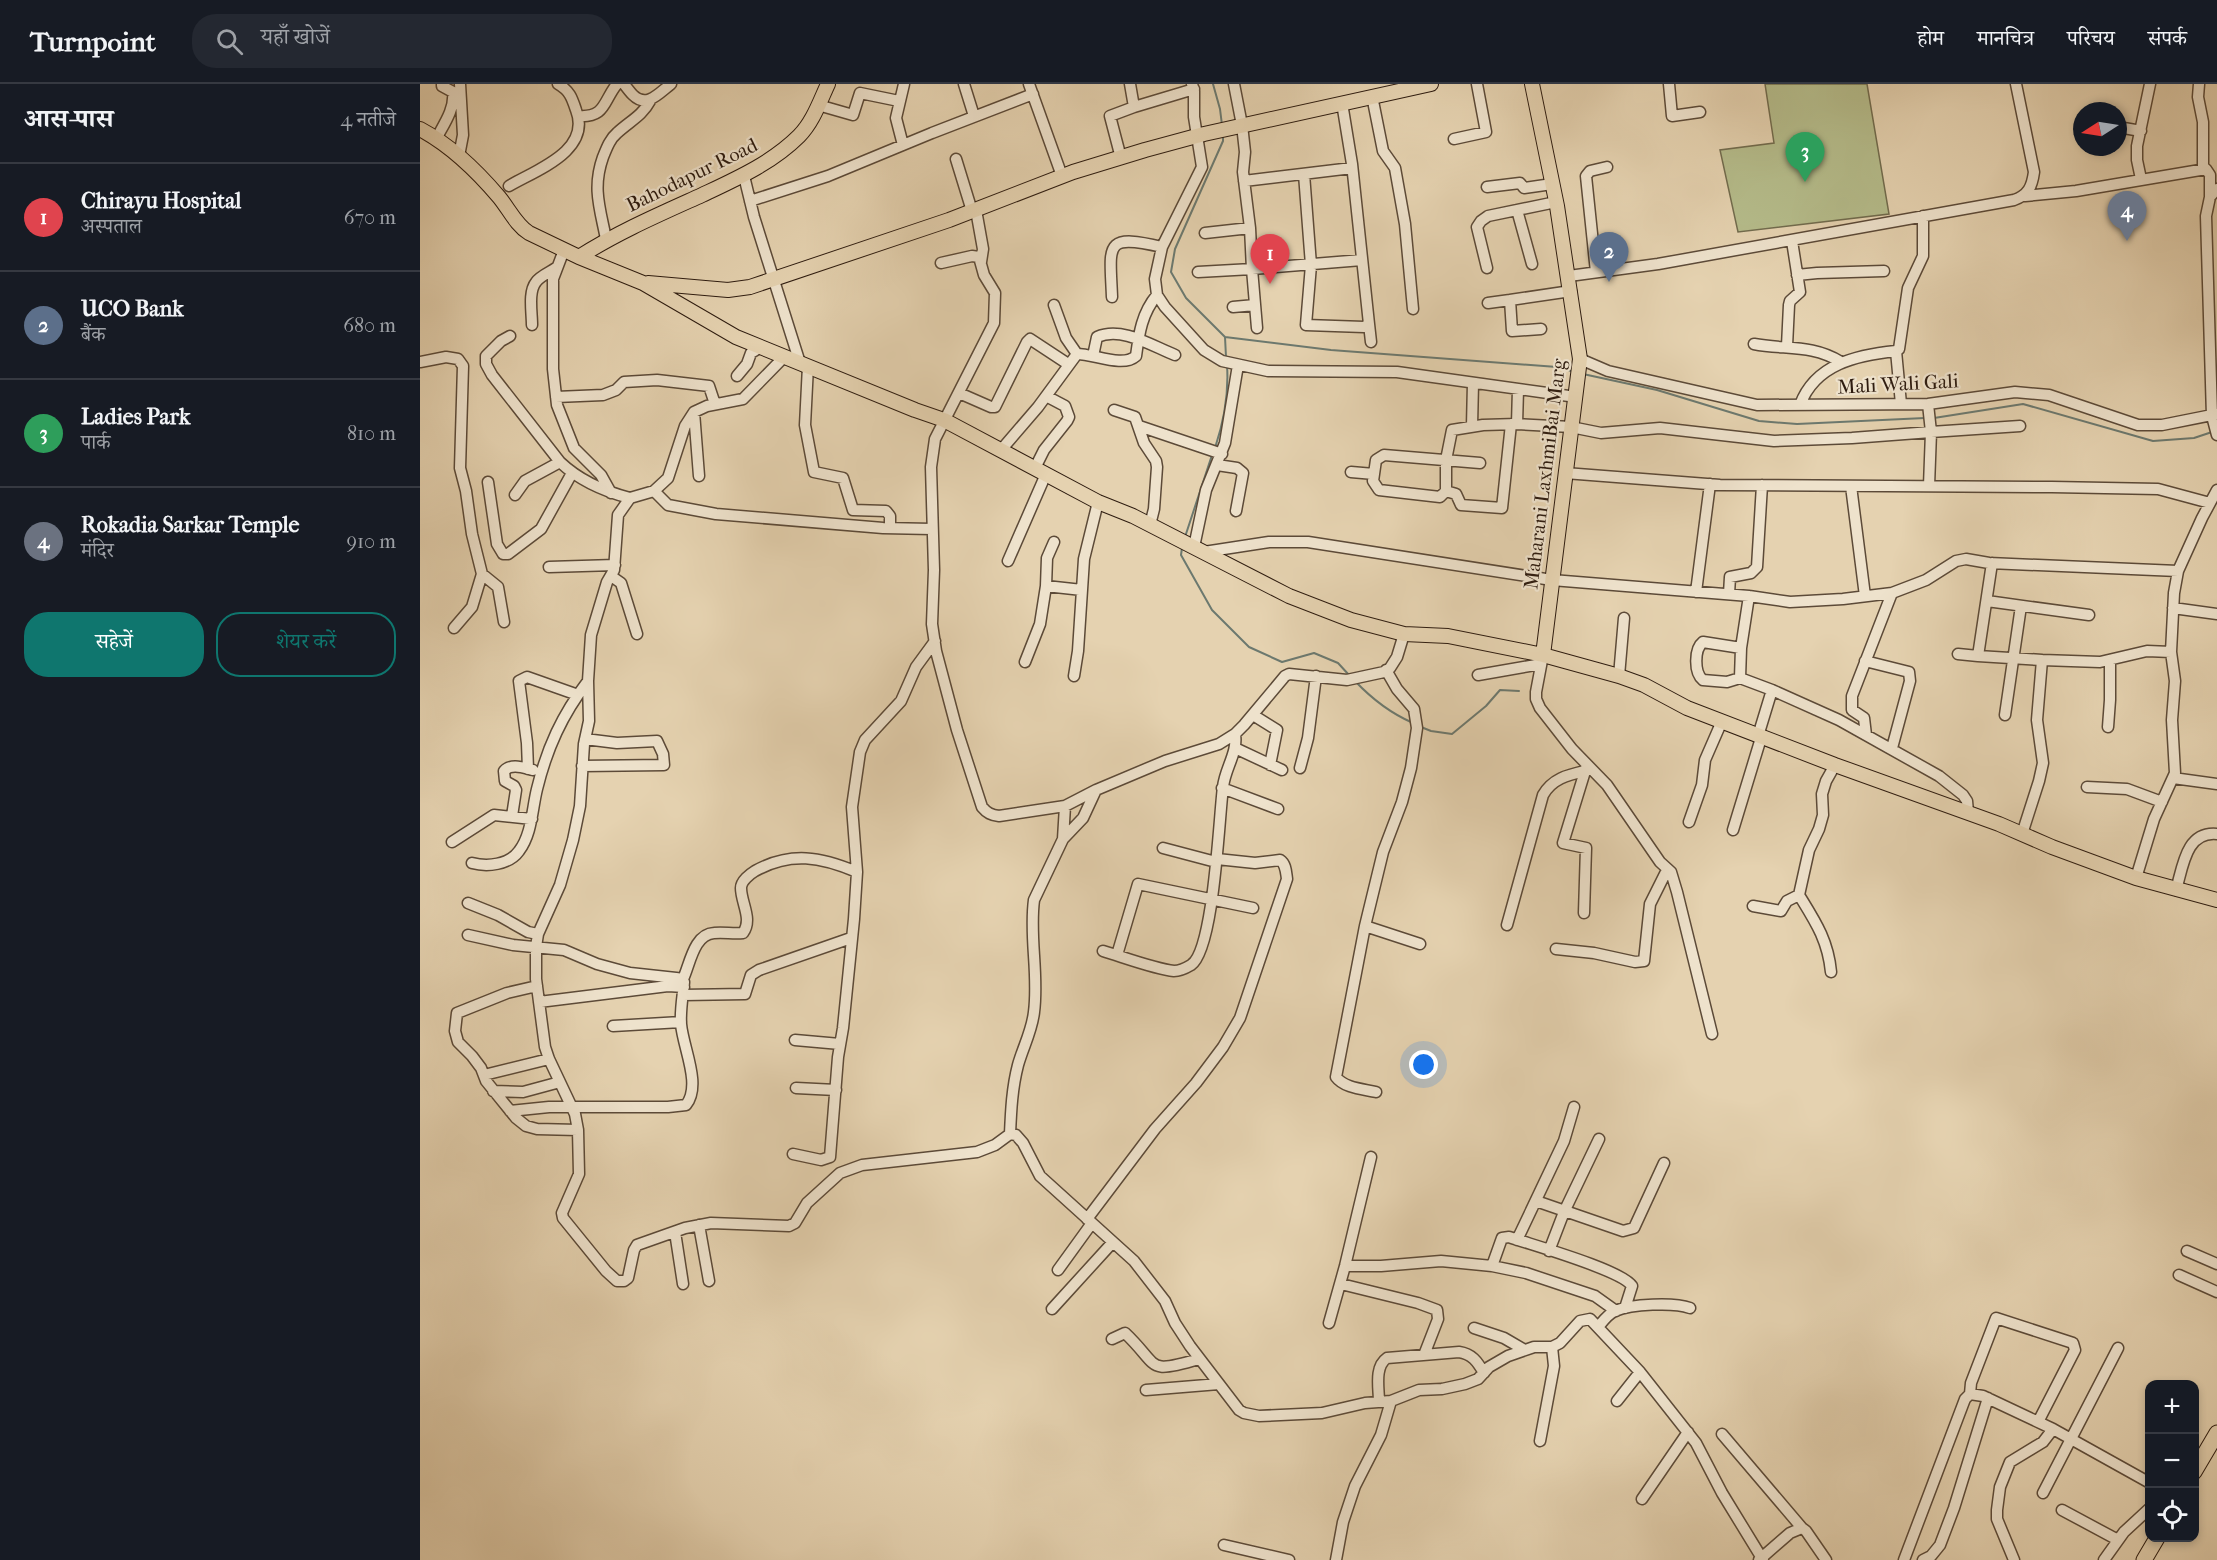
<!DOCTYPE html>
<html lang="hi">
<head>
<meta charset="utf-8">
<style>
  :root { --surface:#171b24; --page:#242831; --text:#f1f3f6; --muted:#9ea1a6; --line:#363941; --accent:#0f766e }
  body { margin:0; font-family:"IM FELL French Canon","Noto Serif Devanagari",serif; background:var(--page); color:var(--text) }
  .controls { position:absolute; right:18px; bottom:18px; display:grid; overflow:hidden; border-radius:12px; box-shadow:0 3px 9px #0003 }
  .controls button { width:54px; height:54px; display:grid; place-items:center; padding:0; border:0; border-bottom:2px solid var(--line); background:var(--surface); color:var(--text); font:30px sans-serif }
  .compass { position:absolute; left:1653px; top:18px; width:54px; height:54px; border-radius:50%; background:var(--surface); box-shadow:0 3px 9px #0003; rotate:258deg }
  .you { position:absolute; left:1004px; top:981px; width:21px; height:21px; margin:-15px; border:4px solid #fff; border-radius:50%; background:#1a73e8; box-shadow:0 0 0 9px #1a73e833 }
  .badge { display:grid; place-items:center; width:39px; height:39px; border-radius:50%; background:var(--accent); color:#fff; font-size:20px; font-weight:700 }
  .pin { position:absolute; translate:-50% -50px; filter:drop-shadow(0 2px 3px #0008) }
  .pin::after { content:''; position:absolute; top:32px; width:21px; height:18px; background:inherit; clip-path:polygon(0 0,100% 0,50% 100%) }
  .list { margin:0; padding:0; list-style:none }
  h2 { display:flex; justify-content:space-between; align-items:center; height:78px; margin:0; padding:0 24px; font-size:26px }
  h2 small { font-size:20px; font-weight:400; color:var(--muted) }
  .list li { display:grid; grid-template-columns:39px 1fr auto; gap:18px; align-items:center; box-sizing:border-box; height:108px; padding:0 24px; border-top:2px solid var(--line) }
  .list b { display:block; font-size:22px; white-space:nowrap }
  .list p { margin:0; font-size:20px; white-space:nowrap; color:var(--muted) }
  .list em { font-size:20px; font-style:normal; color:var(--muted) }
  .actions { display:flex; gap:12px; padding:18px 24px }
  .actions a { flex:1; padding:14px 0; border:2px solid var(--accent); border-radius:24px; text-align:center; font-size:21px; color:var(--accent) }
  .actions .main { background:var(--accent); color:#fff }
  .icon { flex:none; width:33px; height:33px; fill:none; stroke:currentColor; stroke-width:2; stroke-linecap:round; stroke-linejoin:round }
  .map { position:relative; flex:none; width:1797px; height:1476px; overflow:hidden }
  header { display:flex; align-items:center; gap:36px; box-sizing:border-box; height:84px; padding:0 30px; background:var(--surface); border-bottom:2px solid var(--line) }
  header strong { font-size:28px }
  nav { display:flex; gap:33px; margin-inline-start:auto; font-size:21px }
  .search { width:420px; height:54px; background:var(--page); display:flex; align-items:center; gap:15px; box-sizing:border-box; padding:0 21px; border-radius:24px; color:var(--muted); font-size:22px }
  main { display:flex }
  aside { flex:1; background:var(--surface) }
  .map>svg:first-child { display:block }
  .green { fill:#b5bc8b; stroke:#726c4e; stroke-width:1.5 }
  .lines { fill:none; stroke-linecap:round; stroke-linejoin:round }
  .stream { stroke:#6c796f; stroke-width:2 }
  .minor-casing { stroke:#5c4a38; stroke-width:13 }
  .major-casing { stroke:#2e1c10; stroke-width:16 }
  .highway-casing { stroke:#2e1c10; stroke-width:17 }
  .minor { stroke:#eee2cc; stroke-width:10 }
  .major { stroke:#e5d2b0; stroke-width:14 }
  .highway { stroke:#e5d2b0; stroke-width:15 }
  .labels { text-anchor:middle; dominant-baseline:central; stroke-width:4.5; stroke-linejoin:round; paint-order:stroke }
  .street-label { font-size:20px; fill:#2e1c10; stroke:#eee2cc }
</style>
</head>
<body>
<header>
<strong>Turnpoint</strong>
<div class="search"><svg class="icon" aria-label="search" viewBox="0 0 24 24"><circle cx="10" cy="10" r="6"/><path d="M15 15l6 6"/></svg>यहाँ खोजें</div>
<nav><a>होम</a><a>मानचित्र</a><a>परिचय</a><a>संपर्क</a></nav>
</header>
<main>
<aside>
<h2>आस-पास<small>4 नतीजे</small></h2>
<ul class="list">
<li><span class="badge" style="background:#e0444e">1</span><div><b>Chirayu Hospital</b><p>अस्पताल</p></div><em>670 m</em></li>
<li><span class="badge" style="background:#5c6f8a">2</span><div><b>UCO Bank</b><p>बैंक</p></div><em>680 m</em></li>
<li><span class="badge" style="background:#2e9e5b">3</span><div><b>Ladies Park</b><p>पार्क</p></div><em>810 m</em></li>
<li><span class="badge" style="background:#6b7280">4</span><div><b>Rokadia Sarkar Temple</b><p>मंदिर</p></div><em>910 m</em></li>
</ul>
<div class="actions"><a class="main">सहेजें</a><a>शेयर करें</a></div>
</aside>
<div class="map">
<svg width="1797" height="1476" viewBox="0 0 1797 1476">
  <rect width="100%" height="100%" fill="#e5d2b0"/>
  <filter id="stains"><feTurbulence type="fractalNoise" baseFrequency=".00333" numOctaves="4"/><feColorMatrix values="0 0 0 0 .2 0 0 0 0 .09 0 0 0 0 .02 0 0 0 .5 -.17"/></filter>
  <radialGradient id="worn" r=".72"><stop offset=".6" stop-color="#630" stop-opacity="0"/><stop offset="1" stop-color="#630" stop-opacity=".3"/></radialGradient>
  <path class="green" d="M 1345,0 L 1447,0 L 1469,130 L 1318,148 L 1300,66 L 1354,59 Z"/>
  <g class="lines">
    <path class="stream" d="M 793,0 L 800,25 L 802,41
      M 803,50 L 803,57 L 755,165 L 751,188 L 766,214 L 805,253 L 911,266 L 1137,283 L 1155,288
      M 805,253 L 806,273
      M 1163,290 L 1237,306 L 1339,337 L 1377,340 L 1505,334
      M 1514,334 L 1603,320 L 1733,357 L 1774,354 L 1792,348
      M 795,364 C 804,337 809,310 807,281
      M 765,453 L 792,371
      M 762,464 L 761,471 L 792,526 L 829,563 L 862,578 L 894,569 L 918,579 L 929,591
      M 935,597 C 952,615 970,629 993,639
      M 1001,643 L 1011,647 L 1032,650 L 1066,622 L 1080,606 L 1099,607"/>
    <g class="minor-casing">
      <path id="minor" d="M 204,0 C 207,4 210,8 213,11 C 227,25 240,8 251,0
        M 544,0 L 554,32
        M 609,0 L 642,92
        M 772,0 L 774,7 L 774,33 L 782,83 L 742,163 L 735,195 L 737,211 L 745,223 L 784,266 L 802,277 L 848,287 L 977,288 L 1156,313
        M 1249,0 L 1252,32 L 1280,28
        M 1779,0 L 1778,13 L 1783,38 L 1783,85
        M 952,12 L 963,67 L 975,84 L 985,140 L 993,225
        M 398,21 L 433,31 L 440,9 L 479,17
        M 714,23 L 774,5
        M 158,32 C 186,34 183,17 197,0
        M 1698,43 L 1721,47
        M 16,55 C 24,40 35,25 33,8 L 22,2 L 22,0
        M 1034,55 L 1066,48 L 1057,0
        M 483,61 L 476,34 L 484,0
        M 39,72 L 43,51 L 40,0
        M 701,74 L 690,32 L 714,23 L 710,0
        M 536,75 L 552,127
        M 884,90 L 891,181 L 886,241 L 944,243 L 949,240 L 932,80 L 922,19
        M 324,92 L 334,133 L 380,279
        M 1721,95 L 1717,76 L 1717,62 L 1730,0
        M 824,97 L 932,84
        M 89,102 C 116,86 172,67 156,26 C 152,14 150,7 138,0
        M 1067,103 L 1100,99 L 1104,104 L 1132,100
        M 1797,105 L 1790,113 L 1786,132 L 1792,332 L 1797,351
        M 1605,112 L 1656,107 L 1786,85 L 1790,91 L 1790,113
        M 330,117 L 408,92 L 512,49 L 613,10
        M 556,126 L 563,165 L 561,178
        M 1097,126 L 1112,180
        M 785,149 L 830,144
        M 186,155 C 180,124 172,104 183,73 C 187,63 190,55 197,49 C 210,37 222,32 230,17
        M 144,166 L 133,195 L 133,285 L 137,321 L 154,364 L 181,391 L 191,409
        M 521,179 L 552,172 L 559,173 L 564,191 L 575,209 L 574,239 L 515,355 L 511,383 L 514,486 L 512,540 L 516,567 L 537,646 L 562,723 C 567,729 571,731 579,732 L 645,722 L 676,706 L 745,677 L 799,660 L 815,650 L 824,641 L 865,592 L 869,590 L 927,596 L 964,588 L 970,584 L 977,573 L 984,550
        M 1067,184 L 1057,143 L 1061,137 L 1068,132 L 1136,118
        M 778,188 L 832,185 L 830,144 L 823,88 L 825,68 L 822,41 L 814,0
        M 1176,188 L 1166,92 L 1170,87 L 1187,83
        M 1377,191 L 1397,189 L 1464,187
        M 1149,192 L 1238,180 L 1594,116 C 1608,111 1612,103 1614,88 L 1596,0
        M 692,213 C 690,161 683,149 742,163
        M 1068,219 L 1090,216
        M 634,221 L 646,254 L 657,270
        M 813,223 L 835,221
        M 949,240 L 951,258
        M 112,241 C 112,228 108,208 116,198 C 120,192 130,188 136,184
        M 837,244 L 832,185 L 942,176
        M 1121,245 L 1092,247 L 1090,216 L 1151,207
        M 90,252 L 81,257 L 66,272 L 66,280 L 72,291 L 140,378 C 160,397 183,407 210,414
        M 1334,260 C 1365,266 1392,260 1421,278
        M 1367,262 L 1369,221 L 1370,217 L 1380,208 L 1372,157
        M 1476,267 L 1481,320
        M 365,272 L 323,315 L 287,322 L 274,328 L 265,342 L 248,394 L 234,407 L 210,414 L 198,431 L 194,486 L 187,498 L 171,551 L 168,597 L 169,637 L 164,660 L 160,722 L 153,756 L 140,801 L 118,850 L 116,863 L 116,895 L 125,963 L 129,975 L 155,1030 L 158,1046 L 159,1090 L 142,1129 L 143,1134 L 186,1187 L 197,1197 L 204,1197 L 208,1194 L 214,1166 L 217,1161 L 265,1144 L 291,1139 L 369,1142 L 375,1139 L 387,1119 L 420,1089 L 442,1081 L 557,1068 L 575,1061 L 590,1050 L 596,1051 L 603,1059 L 620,1092 L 714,1177 L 745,1217 L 755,1239 L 770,1262 L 819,1326 L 824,1329 L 839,1332 L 902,1329 L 945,1319 L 971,1317 L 999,1306 L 1022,1305 L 1045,1300 L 1058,1295 L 1069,1283 L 1088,1272 L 1114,1263 L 1132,1263 L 1140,1259 L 1160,1237 L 1170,1235 L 1220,1288 L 1276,1359 L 1302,1409 L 1343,1476
        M 673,272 L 677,253 C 702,242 732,262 755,271
        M 1160,275 L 1188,287 L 1337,321 L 1508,320 L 1595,308 L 1629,311 L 1718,341 L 1742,341 L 1797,330
        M 0,278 L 26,273 L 38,275 L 43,282 L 40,384 L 46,407 L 52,450 L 62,490 L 52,523 L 34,544
        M 388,282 L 385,341 L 394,388 L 423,394 L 433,426 L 466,427 L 470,432 L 470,444
        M 317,292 L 327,280 L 331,269 L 341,263
        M 539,309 L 571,323 L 575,323 L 607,258 L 610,255 L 648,280
        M 136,313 L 183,311 L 196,306 L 204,298 L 237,296 L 289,302 L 295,320
        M 1380,321 C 1395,280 1437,271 1476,267 L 1479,265 L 1488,204 L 1503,172 L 1503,132
        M 694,326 L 715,333 L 724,359 L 736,377 L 737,383 L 734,425 L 730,441
        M 274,328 L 279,392
        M 1091,340 L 1082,424 L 1041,421 L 1036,410 L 1026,407 L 1026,376 L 1032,346 L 1063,341 L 1097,340 L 1151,343 L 1181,349 L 1240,344 L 1354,357 L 1432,354 L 1511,348 L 1508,320
        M 1097,340 L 1098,305
        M 719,342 L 802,370
        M 1052,342 L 1053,299
        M 581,366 L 618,323 L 657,270 C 674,270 703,284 716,272 C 719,249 722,229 737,211
        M 797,381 L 817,384 L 823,389 L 816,427
        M 615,384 L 624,366 L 647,337 L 649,333 L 645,322 L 626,312
        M 931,388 L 954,390 L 956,376 L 964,371 L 1060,379
        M 1145,389 L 1300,401 L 1632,403 L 1738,405 L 1790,419
        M 954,390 L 953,397 L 959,406 L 1020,413 L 1026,407
        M 68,398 L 77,460 L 83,470 L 88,470 L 121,445 L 152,389
        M 1431,402 L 1445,512
        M 1509,402 L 1511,348 L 1600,342
        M 234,407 L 248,421 L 296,430 L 463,444 L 512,445
        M 95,411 L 105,397 L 140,378
        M 774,463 L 786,406 L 805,359 L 818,281
        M 784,468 L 849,458 L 888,458 L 1132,496 L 1329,512 L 1370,518 L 1423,515 L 1472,509 L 1506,496 L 1536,477 L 1546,475 L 1569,479 L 1758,487
        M 588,477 L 626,390
        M 1572,479 L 1558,572 L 1622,576 L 1617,636 L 1623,679 L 1619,697 L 1602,750
        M 129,483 L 195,481
        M 62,490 L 78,503 L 84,538
        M 191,492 L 201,499 L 217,550
        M 626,502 L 627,474 L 634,458
        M 1276,508 L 1290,400
        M 1309,510 L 1310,493 L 1331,489 L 1337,483 L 1342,401
        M 1329,512 L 1321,564 L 1320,594 L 1352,606
        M 1567,517 L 1669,531
        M 1753,524 L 1797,530
        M 1538,570 L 1558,572
        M 1123,571 L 1116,608 L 1116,615 L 1120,624 L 1152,665 L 1187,701 L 1240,778 L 1251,788 L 1257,808 L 1292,950
        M 1622,576 L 1680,578 L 1727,567 L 1751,568
        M 1445,577 L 1489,588 L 1490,597 L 1472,664
        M 605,578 L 620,540 L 626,502 L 662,506
        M 1058,591 L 1121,580
        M 654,592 L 658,567 L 664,475 L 678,418
        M 1199,592 L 1204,534
        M 1320,594 L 1307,598 L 1283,596 C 1274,589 1274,565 1283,558 L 1321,564
        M 833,631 L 857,646 L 850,681
        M 1585,631 L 1601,522
        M 1688,643 L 1690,616 L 1690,576
        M 1446,651 L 1444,634 L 1432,626 L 1432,612 L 1472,509
        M 1338,652 L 1352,606 L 1419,636 L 1519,692 L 1543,711 L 1547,717 L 1548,728
        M 815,664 L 862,686
        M 162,682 L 244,681 L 243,670 L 237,657 L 197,659 L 165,655
        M 880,684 L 888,654 L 896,592
        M 108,685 L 107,659 L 99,597 L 107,593 L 158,611
        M 1753,694 L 1797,700
        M 1667,703 L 1707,705 L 1742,718
        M 802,704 L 858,725
        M 92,732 L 96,706 L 94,702 L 85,697 L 84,687 C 91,679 104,684 113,686
        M 1269,738 L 1282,701 L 1285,676 L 1302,637
        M 1313,746 L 1341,654
        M 643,755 L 663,734 L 676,706
        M 32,758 L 74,731 L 112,735
        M 743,764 L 796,778
        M 52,779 C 67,783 89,781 99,767 C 112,750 112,725 117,705 C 127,664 142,631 168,597
        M 1716,794 L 1734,735 L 1755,689 L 1752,636 L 1755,597 L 1751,568 L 1754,509 L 1758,487 L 1782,434 L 1797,406
        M 1756,806 C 1763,782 1766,747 1797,750
        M 48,819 L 78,831 L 108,848 L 118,850
        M 1333,822 L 1361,827 L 1367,817 L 1379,811
        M 1164,829 L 1166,764 L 1143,759 L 1166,684
        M 1087,841 L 1123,711 C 1132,695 1147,691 1165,687
        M 945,842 L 1000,860
        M 48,851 L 93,861 L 144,866 L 177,880 L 210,889 L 256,894 L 263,895 L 264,898 C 263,911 260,926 261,940 C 263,964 282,1001 266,1021 L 248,1023 L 129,1023 L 90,1027
        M 1136,865 L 1174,869 L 1215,878 L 1224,877 L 1230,820 L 1247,786
        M 683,867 C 703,873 735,885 754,887 C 760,887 766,884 771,881 C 794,866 799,733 803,703 C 805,684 818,669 815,650
        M 697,871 L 718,800 L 833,824
        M 1411,888 C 1408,856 1395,837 1379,811 L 1389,766 L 1399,745 L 1403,731 L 1402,710 L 1406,697 L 1415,681
        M 263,895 C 270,880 274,850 294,849 C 304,848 313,850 323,849 C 333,835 321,819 321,804 C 321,797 330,790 335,787 C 371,767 401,773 437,788
        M 117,902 L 87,909 L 37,929 L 35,947 L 38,958 L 52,972 L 61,984 L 66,997 L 96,1034 L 106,1042 L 117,1045 L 158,1046
        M 263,911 L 325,910 L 331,891 L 339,886 L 431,854
        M 119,918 L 248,902 L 264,903
        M 193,942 L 261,938
        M 375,956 L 420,960
        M 64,991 L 129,975
        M 376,1004 L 416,1006
        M 73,1007 L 103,1008 L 140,998
        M 956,1008 C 943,1005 924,1004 916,993 L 945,842 L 963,768 L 982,718 L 991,684 L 997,644 L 994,625 L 977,605 L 966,586
        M 590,1050 C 591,1027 592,1004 598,981 C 603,963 612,947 614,928 C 619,890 609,853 614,816 L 643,755 L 645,722
        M 373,1070 L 401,1076 L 410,1073 L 418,973 L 423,944 L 434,835 L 437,788 L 432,723 L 440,668 L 445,656 L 481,617 L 496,583 L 515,557
        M 1116,1117 L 1203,1147 L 1214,1144 L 1244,1079
        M 667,1135 L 735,1045 L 776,999 L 803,963 L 820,934 L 867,795 C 866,788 866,780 860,776 L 835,779 L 797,775
        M 279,1141 L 289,1197
        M 255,1148 L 263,1200
        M 1097,1156 L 1144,1057 L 1154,1023
        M 1129,1167 L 1144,1128 L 1179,1055
        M 1767,1167 L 1797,1180
        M 925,1182 L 961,1182 L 1021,1177 L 1072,1182 L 1106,1189 L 1175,1212 L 1196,1227
        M 1072,1182 L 1082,1154 L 1089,1153 C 1112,1161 1202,1186 1212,1202 L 1205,1224
        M 638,1186 L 672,1139
        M 1759,1191 L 1797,1208
        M 921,1200 L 998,1219 L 1017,1226 L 1018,1235 L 1004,1271
        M 632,1225 L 693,1158
        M 909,1239 L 925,1182 L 951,1073
        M 1178,1243 C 1183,1237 1188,1230 1195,1227 C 1211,1220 1254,1218 1270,1224
        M 1054,1244 L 1084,1254 L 1103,1265
        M 692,1255 L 705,1249 C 740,1282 725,1291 779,1275
        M 726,1306 L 799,1300
        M 1550,1310 L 1551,1299 L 1576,1234 L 1653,1259 L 1655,1266 L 1618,1338
        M 1197,1317 L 1220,1288
        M 959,1318 C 959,1304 954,1283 967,1274 L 1039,1268 C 1052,1270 1057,1277 1064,1289
        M 1302,1350 L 1382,1444
        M 1120,1357 L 1134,1282 L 1132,1263
        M 1623,1409 L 1698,1264
        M 1222,1415 L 1268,1348
        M 1642,1426 L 1698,1456
        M 804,1461 L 869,1476
        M 916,1476 L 923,1438 L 935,1402 L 961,1351 L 971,1317
        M 1339,1476 L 1370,1449 L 1382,1444 L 1386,1447 L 1406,1476
        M 1484,1476 L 1545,1315 L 1550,1310 L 1563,1312 L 1633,1345 L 1730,1399
        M 1503,1476 L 1511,1472 L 1520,1461 L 1534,1424 L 1568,1314
        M 1594,1476 L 1577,1435 L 1577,1426 L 1580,1403 L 1590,1378 L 1623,1358 L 1633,1345
        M 1684,1476 L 1704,1448 L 1730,1424"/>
    </g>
    <g class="major-casing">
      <path id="major" d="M 1112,0 L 1137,122 L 1160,275 L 1123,571
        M 0,45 C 30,61 57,87 79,113 C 89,125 96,141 109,149 L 159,173 L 223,199 L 316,253 L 495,326 L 524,336 L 678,418 L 713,432 L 869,512 L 931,536 L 984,550 L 1028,552 L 1123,571 L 1199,592 L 1224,601 L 1267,624 L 1415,681 L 1579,740 L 1632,763 L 1716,794 L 1797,816
        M 159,173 C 198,148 240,130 282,111 C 316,95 352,79 379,52 C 393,38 400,17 408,0
        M 228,199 L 308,206 L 330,203 L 529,136 L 653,88 L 725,66 L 784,50 L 1011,0"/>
    </g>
    <g class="highway-casing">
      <path id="highway" d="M 1774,1388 L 1797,1349
        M 1724,1476 L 1737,1454"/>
    </g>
    <use href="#minor" class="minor"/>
    <use href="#major" class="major"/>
    <use href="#highway" class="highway"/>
  </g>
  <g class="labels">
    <g class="street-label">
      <text transform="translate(272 91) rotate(-26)">Bahodapur Road</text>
      <text transform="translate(1478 300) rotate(-3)">Mali Wali Gali</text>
      <text transform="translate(1125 390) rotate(-83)">Maharani LaxhmiBai Marg</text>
    </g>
  </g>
  <rect width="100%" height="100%" filter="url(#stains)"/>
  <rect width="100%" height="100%" fill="url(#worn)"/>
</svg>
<div class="controls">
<button>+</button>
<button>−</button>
<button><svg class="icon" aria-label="locate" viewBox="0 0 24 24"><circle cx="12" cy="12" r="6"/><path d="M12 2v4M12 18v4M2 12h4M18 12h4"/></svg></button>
</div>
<svg class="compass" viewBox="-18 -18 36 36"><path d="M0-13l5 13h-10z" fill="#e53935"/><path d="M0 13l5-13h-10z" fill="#9ea1a6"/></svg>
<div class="you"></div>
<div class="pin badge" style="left:850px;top:200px;background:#e0444e">1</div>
<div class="pin badge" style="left:1189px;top:198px;background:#5c6f8a">2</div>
<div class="pin badge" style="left:1385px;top:98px;background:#2e9e5b">3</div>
<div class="pin badge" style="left:1707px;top:157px;background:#6b7280">4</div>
</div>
</main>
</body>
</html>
